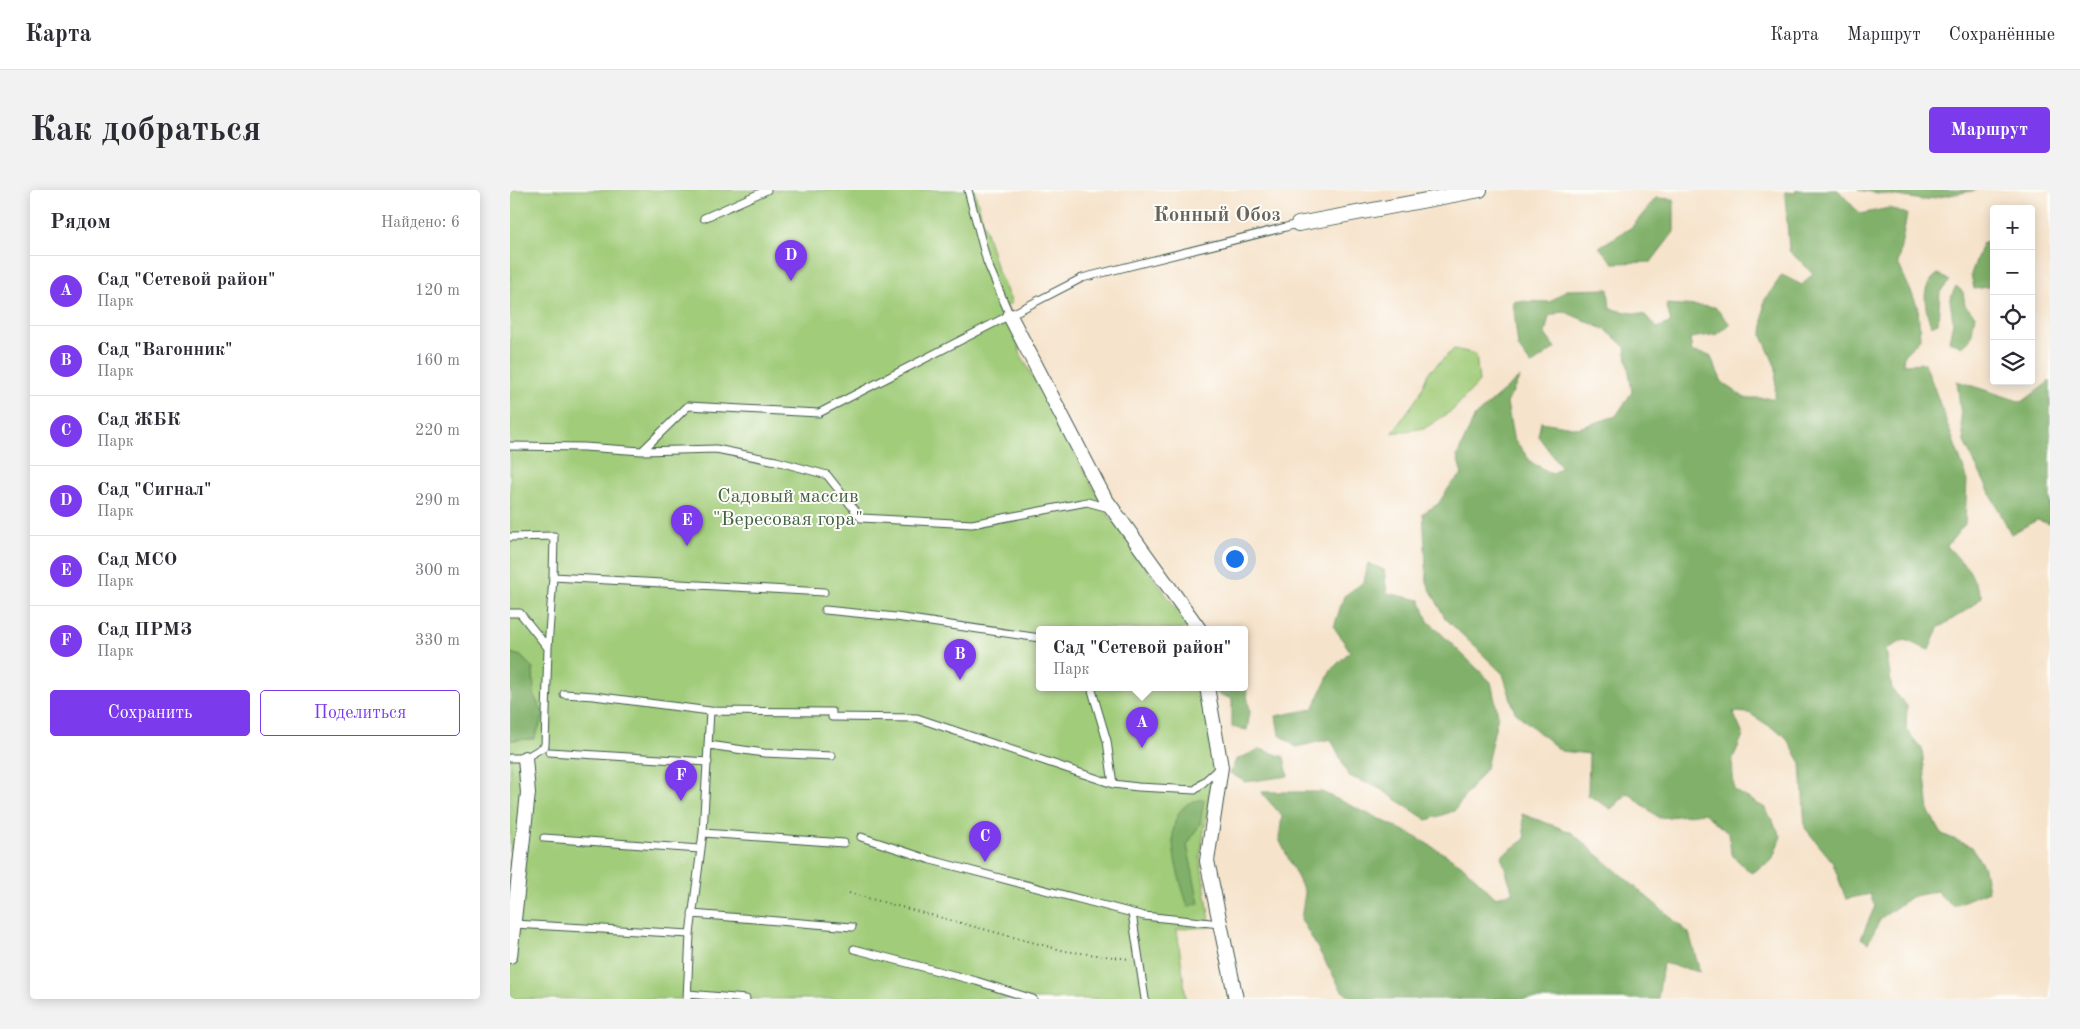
<!DOCTYPE html>
<html lang="ru">
<head>
<meta charset="utf-8">
<style>
  :root { --surface:#fff; --page:#f2f2f3; --text:#2b2b33; --muted:#7c7c81; --line:#e1e1e2; --accent:#7c3aed }
  body { margin:0; font-family:"Old Standard TT",serif; background:var(--page); color:var(--text) }
  .controls { position:absolute; right:15px; top:15px; display:grid; overflow:hidden; border-radius:5px; box-shadow:0 2px 12px #0003 }
  .controls button { width:45px; height:45px; display:grid; place-items:center; padding:0; border:0; border-bottom:1px solid var(--line); background:var(--surface); color:var(--text); font:25px sans-serif }
  .you { position:absolute; left:724px; top:368px; width:18px; height:18px; margin:-12px; border:4px solid #fff; border-radius:50%; background:#1a73e8; box-shadow:0 0 0 8px #1a73e833 }
  .badge { display:grid; place-items:center; width:32px; height:32px; border-radius:50%; background:var(--accent); color:#fff; font-size:16px; font-weight:700 }
  .pin { position:absolute; translate:-50% -41px; filter:drop-shadow(0 1px 2px #0008) }
  .pin::after { content:''; position:absolute; top:26px; width:18px; height:15px; background:inherit; clip-path:polygon(0 0,100% 0,50% 100%) }
  .popup { position:absolute; left:526px; top:436px; width:212px; height:65px; box-sizing:border-box; display:grid; place-content:center; border-radius:5px; background:var(--surface); filter:drop-shadow(0 1px 4px #0005); font-size:16px; white-space:nowrap; color:var(--muted) }
  .popup b { font-size:19px; color:var(--text) }
  .popup::after { content:''; position:absolute; left:50%; top:100%; margin-left:-10px; border:10px solid transparent; border-top-color:var(--surface) }
  .list { margin:0; padding:0; list-style:none }
  h2 { display:flex; justify-content:space-between; align-items:center; height:65px; margin:0; padding:0 20px; font-size:21px }
  h2 small { font-size:16px; font-weight:400; color:var(--muted) }
  .list li { display:grid; grid-template-columns:32px 1fr auto; gap:15px; align-items:center; box-sizing:border-box; height:70px; padding:0 20px; border-top:1px solid var(--line) }
  .list b { display:block; font-size:19px; white-space:nowrap }
  .list p { margin:0; font-size:16px; white-space:nowrap; color:var(--muted) }
  .list em { font-size:16px; font-style:normal; color:var(--muted) }
  .actions { display:flex; gap:10px; padding:15px 20px }
  .actions a { flex:1; padding:11px 0; border:1px solid var(--accent); border-radius:5px; text-align:center; font-size:18px; color:var(--accent) }
  .actions .main { background:var(--accent); color:#fff }
  .icon { flex:none; width:28px; height:28px; fill:none; stroke:currentColor; stroke-width:2; stroke-linecap:round; stroke-linejoin:round }
  .map { position:relative; flex:none; width:1540px; height:809px; overflow:hidden; border-radius:5px }
  header { display:flex; align-items:center; gap:30px; box-sizing:border-box; height:70px; padding:0 25px; background:var(--surface); border-bottom:1px solid var(--line) }
  header strong { font-size:24px }
  nav { display:flex; gap:28px; margin-inline-start:auto; font-size:18px }
  .intro { display:flex; align-items:center; justify-content:space-between; box-sizing:border-box; height:120px; padding:0 30px }
  h1 { margin:0; font-size:35px }
  .button { padding:12px 22px; border-radius:5px; background:var(--accent); color:#fff; font-size:18px; font-weight:700 }
  main { display:flex; gap:30px; padding:0 30px }
  aside { flex:1; background:var(--surface); border-radius:5px; box-shadow:0 2px 12px #0003 }
  .map>svg:first-child { display:block }
  .green { fill:#a1cc79; stroke:#608456 }
  .forest { fill:#80b069; stroke:#50764e }
  .lines { fill:none; stroke-linecap:round; stroke-linejoin:round }
  .service-casing { stroke:#3f564b; stroke-width:9 }
  .minor-casing { stroke:#3f564b; stroke-width:16 }
  .path { stroke:#3f564b; stroke-width:2; stroke-dasharray:1 4; stroke-linecap:butt }
  .service { stroke:#fff; stroke-width:7 }
  .minor { stroke:#fff; stroke-width:14 }
  .labels { text-anchor:middle; dominant-baseline:central; stroke-width:4; stroke-linejoin:round; paint-order:stroke }
  .park-label { font-size:20px; fill:#406145; stroke:#fdfcf7 }
  .neighbourhood-label { font-size:21px; font-weight:bold; fill:#66645c; stroke:#fdfcf7 }
</style>
</head>
<body>
<header>
<strong>Карта</strong>
<nav><a>Карта</a><a>Маршрут</a><a>Сохранённые</a></nav>
</header>
<div class="intro"><h1>Как добраться</h1><a class="button">Маршрут</a></div>
<main>
<aside>
<h2>Рядом<small>Найдено: 6</small></h2>
<ul class="list">
<li><span class="badge">A</span><div><b>Сад &quot;Сетевой район&quot;</b><p>Парк</p></div><em>120 m</em></li>
<li><span class="badge">B</span><div><b>Сад &quot;Вагонник&quot;</b><p>Парк</p></div><em>160 m</em></li>
<li><span class="badge">C</span><div><b>Сад ЖБК</b><p>Парк</p></div><em>220 m</em></li>
<li><span class="badge">D</span><div><b>Сад &quot;Сигнал&quot;</b><p>Парк</p></div><em>290 m</em></li>
<li><span class="badge">E</span><div><b>Сад МСО</b><p>Парк</p></div><em>300 m</em></li>
<li><span class="badge">F</span><div><b>Сад ПРМЗ</b><p>Парк</p></div><em>330 m</em></li>
</ul>
<div class="actions"><a class="main">Сохранить</a><a>Поделиться</a></div>
</aside>
<div class="map">
<svg width="1540" height="809" viewBox="0 0 1540 809">
  <rect width="100%" height="100%" fill="#fdfcf7"/>
  <filter id="ink" filterUnits="userSpaceOnUse"><feTurbulence type="fractalNoise" baseFrequency=".02" numOctaves="2"/><feDisplacementMap in="SourceGraphic" scale="10" xChannelSelector="R" yChannelSelector="G"/><feConvolveMatrix kernelMatrix="1 2 1 2 8 2 1 2 1" color-interpolation-filters="sRGB"/></filter>
  <filter id="wash" filterUnits="userSpaceOnUse"><feTurbulence type="fractalNoise" baseFrequency=".0096" numOctaves="4" result="noise"/><feDisplacementMap in="SourceGraphic" scale="20" xChannelSelector="R" yChannelSelector="G"/><feGaussianBlur stdDeviation="1.12" result="paint"/><feColorMatrix in="noise" values="0 0 0 0 0 0 0 0 0 0 0 0 0 0 0 0 0 1.4 0 .05"/><feComposite in="paint" operator="in"/></filter>
  <g filter="url(#wash)">
    <rect width="100%" height="100%" fill="#f6e3cb"/>
    <path class="green" d="M 0,0 L 464,0 L 487,79 L 502,113 L 497,115 L 511,165 L 599,326 L 681,439 L 530,439 L 530,497 L 692,497 L 704,576 L 690,668 L 701,737 L 667,739 L 676,809 L 0,809 L 0,550 L 24,549 L 34,525 L 24,506 L 23,479 L 11,466 L 0,463 Z
      M 944,159 L 966,164 L 969,192 L 943,220 L 915,238 L 882,243 L 910,204 L 918,183 Z"/>
    <path class="forest" d="M 1286,0 L 1328,0 L 1350,24 L 1379,18 L 1397,24 L 1388,73 L 1408,117 L 1410,149 L 1394,165 L 1393,174 L 1415,173 L 1457,288 L 1455,334 L 1437,356 L 1459,380 L 1472,407 L 1457,420 L 1428,438 L 1419,460 L 1395,450 L 1376,459 L 1382,499 L 1397,516 L 1396,540 L 1412,559 L 1419,622 L 1432,644 L 1462,657 L 1474,678 L 1478,701 L 1442,716 L 1426,701 L 1401,707 L 1371,728 L 1358,753 L 1351,748 L 1365,716 L 1360,704 L 1336,709 L 1322,671 L 1295,638 L 1291,573 L 1275,546 L 1239,523 L 1223,522 L 1233,545 L 1222,571 L 1224,600 L 1255,618 L 1271,646 L 1262,670 L 1241,683 L 1221,664 L 1219,644 L 1194,623 L 1149,628 L 1118,603 L 1101,619 L 1078,605 L 1079,564 L 1051,561 L 1005,522 L 993,484 L 935,428 L 917,393 L 913,323 L 928,314 L 942,293 L 952,285 L 947,266 L 965,226 L 1010,187 L 997,213 L 1003,247 L 1021,272 L 1042,284 L 1051,277 L 1028,246 L 1031,232 L 1069,238 L 1106,226 L 1122,202 L 1115,157 L 1096,140 L 1053,121 L 1039,126 L 1035,144 L 1045,158 L 1021,175 L 1008,157 L 1003,111 L 1040,112 L 1056,100 L 1098,99 L 1100,119 L 1135,125 L 1147,138 L 1161,132 L 1156,114 L 1205,117 L 1220,134 L 1208,144 L 1180,148 L 1182,162 L 1200,165 L 1212,192 L 1235,208 L 1265,208 L 1266,178 L 1252,146 L 1254,111 L 1272,85 L 1292,95 L 1303,83 L 1279,61 L 1275,2 L 1286,3 Z
      M 1348,0 L 1467,0 L 1413,10 Z
      M 1146,8 L 1164,9 L 1164,42 L 1141,72 L 1103,73 L 1089,57 L 1122,37 Z
      M 1484,49 L 1484,96 L 1464,99 L 1461,84 L 1472,54 Z
      M 1428,84 L 1440,91 L 1430,102 L 1428,133 L 1421,136 C 1415,117 1409,97 1428,84 Z
      M 1446,96 L 1453,102 L 1455,115 L 1465,125 L 1461,148 L 1452,157 L 1439,151 L 1443,132 L 1440,109 Z
      M 1447,191 L 1512,212 L 1540,191 L 1540,334 L 1527,330 L 1501,344 L 1454,252 Z
      M 858,373 L 874,380 L 877,403 L 910,410 L 918,431 L 981,492 L 988,525 L 976,578 L 944,621 L 917,630 L 869,598 L 839,586 L 821,549 L 786,557 L 769,544 L 766,526 L 803,519 L 821,480 L 840,461 L 824,437 L 834,406 L 854,392 Z
      M 0,463 L 11,466 L 23,479 L 24,506 L 34,525 L 24,549 L 0,550 Z
      M 735,493 L 740,522 L 737,540 L 722,537 L 722,509 L 704,502 L 704,497 L 734,497 Z
      M 750,559 L 774,567 L 778,586 L 735,592 L 720,583 L 726,570 Z
      M 751,602 L 812,602 L 901,644 L 951,674 L 985,707 L 1003,703 L 991,666 L 1015,649 L 1012,624 L 1061,642 L 1179,743 L 1190,782 L 1153,773 L 1148,809 L 844,809 L 832,801 L 791,729 L 795,703 L 769,649 L 772,626 Z
      M 694,609 L 690,634 L 677,655 L 689,713 L 678,717 C 670,690 648,632 679,613 C 683,611 690,610 694,609 Z"/>
  </g>
  <g filter="url(#ink)">
    <g class="lines">
      <g class="service-casing">
        <path id="service" d="M 458,0 L 477,72 L 500,126
          M 194,28 L 257,0
          M 0,256 L 74,257 L 132,261 L 178,216 L 309,223 L 572,88 L 788,34
          M 132,261 L 206,259 L 266,271 L 317,285 L 351,328 L 462,334 L 577,312 L 599,318
          M 0,347 L 44,346 L 43,387
          M 315,420 L 386,427 L 530,448
          M 0,423 L 10,423 L 38,458 L 43,387 L 314,402
          M 581,497 L 597,551 L 603,594
          M 54,504 L 84,506 L 200,521
          M 322,527 L 407,528 L 603,594 L 628,597 L 685,600 L 708,579
          M 199,555 L 254,563 L 322,566
          M 39,562 L 198,572
          M 0,568 L 15,568 L 35,556 L 38,458
          M 193,643 L 200,521 L 322,522
          M 351,647 L 421,670 L 634,726 L 710,734
          M 34,648 L 190,659
          M 622,723 L 635,809
          M 182,724 L 342,737
          M 4,734 L 180,744
          M 344,759 L 466,791 L 523,809
          M 178,804 L 236,809
          M 177,809 L 180,744 L 193,643 L 334,653"/>
      </g>
      <g class="minor-casing">
        <path id="minor" d="M 788,34 L 970,0
          M 500,126 L 594,307 L 689,439
          M 697,497 L 711,577 L 697,671 L 726,809
          M 0,766 L 18,603 L 15,568"/>
      </g>
      <path class="path" d="M 339,703 L 555,761 L 619,769"/>
      <use href="#service" class="service"/>
      <use href="#minor" class="minor"/>
    </g>
  </g>
  <g class="labels">
    <g class="park-label">
      <text x="278" y="307">Садовый массив<tspan x="278" dy="23">"Вересовая гора"</tspan></text>
    </g>
    <g class="neighbourhood-label">
      <text x="707" y="25">Конный Обоз</text>
    </g>
  </g>
</svg>
<div class="controls">
<button>+</button>
<button>−</button>
<button><svg class="icon" aria-label="locate" viewBox="0 0 24 24"><circle cx="12" cy="12" r="6"/><path d="M12 2v4M12 18v4M2 12h4M18 12h4"/></svg></button>
<button><svg class="icon" aria-label="layers" viewBox="0 0 24 24"><path d="M12 4l9 5-9 5-9-5zM3 14l9 5 9-5"/></svg></button>
</div>
<div class="you"></div>
<div class="pin badge" style="left:632px;top:558px">A</div>
<div class="popup"><b>Сад &quot;Сетевой район&quot;</b>Парк</div>
<div class="pin badge" style="left:450px;top:490px">B</div>
<div class="pin badge" style="left:475px;top:672px">C</div>
<div class="pin badge" style="left:281px;top:91px">D</div>
<div class="pin badge" style="left:177px;top:356px">E</div>
<div class="pin badge" style="left:171px;top:611px">F</div>
</div>
</main>
</body>
</html>
